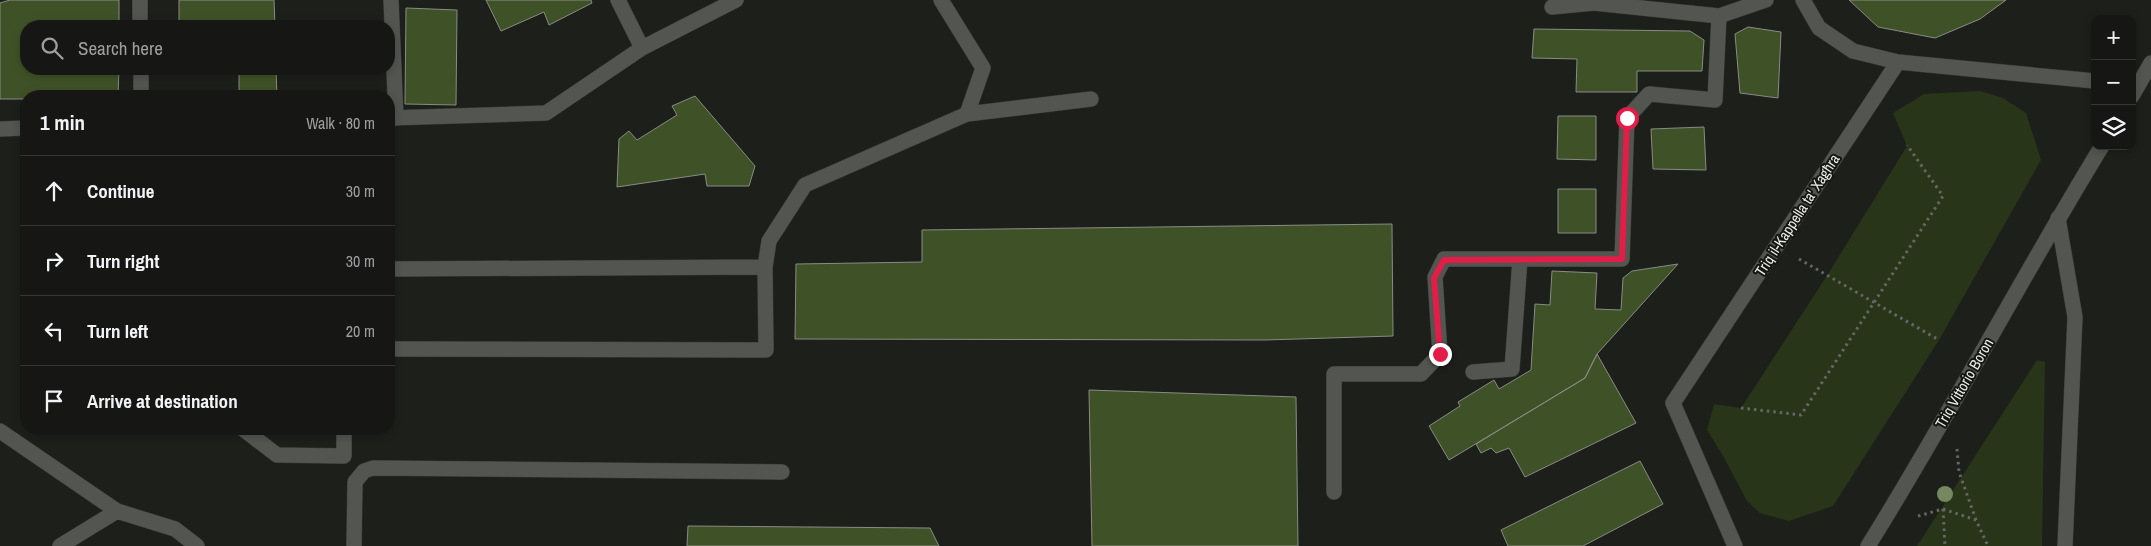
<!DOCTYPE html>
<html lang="en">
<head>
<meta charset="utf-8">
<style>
  :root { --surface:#161714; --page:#232422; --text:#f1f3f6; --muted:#9e9fa0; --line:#353634 }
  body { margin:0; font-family:"Archivo Narrow",sans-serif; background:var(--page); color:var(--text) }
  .controls { position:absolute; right:15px; top:15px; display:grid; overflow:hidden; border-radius:10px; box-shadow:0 2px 8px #0003 }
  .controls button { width:45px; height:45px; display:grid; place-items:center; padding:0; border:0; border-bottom:1px solid var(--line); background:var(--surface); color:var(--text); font:25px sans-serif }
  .stop { position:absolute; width:15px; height:15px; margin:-11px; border:4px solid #e11d48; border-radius:50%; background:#fff }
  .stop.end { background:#e11d48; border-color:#fff; box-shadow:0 1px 5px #0008 }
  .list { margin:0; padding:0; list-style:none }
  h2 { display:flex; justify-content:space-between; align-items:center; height:65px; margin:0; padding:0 20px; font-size:21px }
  h2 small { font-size:16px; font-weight:400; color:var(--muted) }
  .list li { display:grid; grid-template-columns:32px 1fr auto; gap:15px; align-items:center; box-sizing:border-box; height:70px; padding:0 20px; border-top:1px solid var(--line) }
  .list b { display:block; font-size:19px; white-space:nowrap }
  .list em { font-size:16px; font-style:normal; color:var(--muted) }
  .icon { flex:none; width:28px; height:28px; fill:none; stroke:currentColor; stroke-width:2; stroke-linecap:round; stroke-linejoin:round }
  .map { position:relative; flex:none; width:2151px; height:546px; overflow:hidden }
  .search { position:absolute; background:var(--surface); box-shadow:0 2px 8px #0003; left:20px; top:20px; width:375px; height:55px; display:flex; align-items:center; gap:12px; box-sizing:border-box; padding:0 18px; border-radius:20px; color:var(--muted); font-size:19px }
  .panel { position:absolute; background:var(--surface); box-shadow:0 2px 8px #0003; left:20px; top:90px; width:375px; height:345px; border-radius:20px }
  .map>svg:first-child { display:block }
  .green { fill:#283519 }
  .building { fill:#3f5227; stroke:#898b86 }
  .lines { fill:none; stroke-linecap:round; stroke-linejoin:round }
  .service-casing { stroke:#393b38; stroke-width:16 }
  .minor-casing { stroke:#393b38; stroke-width:16 }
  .path { stroke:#666764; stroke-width:3; stroke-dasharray:2.5 4; stroke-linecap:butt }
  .service { stroke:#535551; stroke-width:15 }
  .minor { stroke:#535551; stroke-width:15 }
  .tree { fill:#75885f }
  .route { stroke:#e11d48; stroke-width:6 }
  .labels { text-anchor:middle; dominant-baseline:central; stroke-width:4; stroke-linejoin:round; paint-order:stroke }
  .street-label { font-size:15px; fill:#eaebe8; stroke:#141612 }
</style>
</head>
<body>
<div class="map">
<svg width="2151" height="546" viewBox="0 0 2151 546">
  <rect width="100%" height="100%" fill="#1d1f1b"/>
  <path class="green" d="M 1980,91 L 2003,98 L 2026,113 L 2041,160 L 1939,340 L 1833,506 L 1789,521 L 1760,513 L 1747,501 L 1722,454 L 1707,430 L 1714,404 L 1741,408 L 1828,274 L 1907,146 L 1893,113 L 1924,94 Z
    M 2037,360 L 2045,362 L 2042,546 L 1917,546 Z"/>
  <path class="building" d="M 10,0 L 119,0 L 119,26 L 26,26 L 26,69 L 119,69 L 118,96 L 26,96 L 26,99 L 0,99 L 0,3 Z
    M 179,0 L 274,0 L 275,26 L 179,26 Z
    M 486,0 L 591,0 L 592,3 L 549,25 L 544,12 L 501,31 Z
    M 1849,0 L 2006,0 L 1980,19 L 1935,38 L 1878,27 Z
    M 406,8 L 457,10 L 456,105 L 405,104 Z
    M 1748,27 L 1781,32 L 1778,98 L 1740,93 L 1735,34 Z
    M 1534,29 L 1690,31 L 1704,40 L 1702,71 L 1637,71 L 1637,92 L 1576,92 L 1577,59 L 1532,58 Z
    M 239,69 L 276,69 L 277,96 L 239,96 Z
    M 695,96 L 755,166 L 749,186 L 707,186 L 705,174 L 617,187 L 619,139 L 629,131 L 637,140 L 677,115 L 672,106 Z
    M 1558,116 L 1596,116 L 1596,160 L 1557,159 Z
    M 1704,127 L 1706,170 L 1653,169 L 1651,129 Z
    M 1558,189 L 1596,189 L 1596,233 L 1558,233 Z
    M 1392,224 L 1393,336 L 1265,340 L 795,339 L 796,264 L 922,262 L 922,230 Z
    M 1678,264 L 1597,354 L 1585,378 L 1449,460 L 1429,426 L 1460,406 L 1458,402 L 1494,380 L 1499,389 L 1531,370 L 1535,304 L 1550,305 L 1552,271 L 1597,273 L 1595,309 L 1621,310 L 1623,278 L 1632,271 Z
    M 1597,354 L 1636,423 L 1525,477 L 1509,448 L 1496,453 L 1491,448 L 1481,453 L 1476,444 L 1585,378 Z
    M 1089,390 L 1296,397 L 1298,546 L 1092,546 Z
    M 1640,461 L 1663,504 L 1583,546 L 1508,546 L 1501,530 Z
    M 688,526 L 930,528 L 939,546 L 687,546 Z"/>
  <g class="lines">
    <g class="service-casing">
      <path id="service" d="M 140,0 L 140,26
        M 618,0 L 642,48
        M 141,69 L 141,96
        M 967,114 L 1091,99
        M 389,118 L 546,113 L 642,48 L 736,0
        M 0,129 L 26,128
        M 392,269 L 765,267
        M 389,349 L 766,350 L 765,267 L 769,241 L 805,185 L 967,114 L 983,68 L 941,0
        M 1473,372 L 1512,369 L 1520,259
        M 243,429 L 277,455 L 344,456 L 344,429
        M 1334,492 L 1334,374 L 1421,374 L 1440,354 L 1435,277 L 1444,259 L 1622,259 L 1627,118 L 1649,94 L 1715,100 L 1719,16
        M 354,546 L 355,482 L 364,471 L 373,468 L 782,472"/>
    </g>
    <g class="minor-casing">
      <path id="minor" d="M 391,0 L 396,118
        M 1803,0 L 1819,28 L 1853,51 L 1898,62
        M 1552,7 L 1594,3 L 1719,16 L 1766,0
        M 2132,96 L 2151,63
        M 2058,218 L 2075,317 L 2065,546
        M 0,431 L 117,511 L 175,529 L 197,546
        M 60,546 L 117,511
        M 1735,546 L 1673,403 L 1898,62 L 2095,81
        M 1868,546 C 1950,415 2021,278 2102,146"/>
    </g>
    <path class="path" d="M 1799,259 L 1939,340
      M 1741,408 L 1801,415 L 1943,196 L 1907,145
      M 1957,449 L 1959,472 L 1976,520
      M 1943,509 L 1945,546
      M 1918,516 L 1943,509 L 1976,520 L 1988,546"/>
    <use href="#service" class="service"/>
    <use href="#minor" class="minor"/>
  </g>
  <circle class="tree" cx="1945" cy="494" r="8"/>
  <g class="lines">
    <path class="route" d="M 1440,354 L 1434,278 L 1444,260 L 1622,259 L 1627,118"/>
  </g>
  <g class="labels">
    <g class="street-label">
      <text transform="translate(1797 215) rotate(-57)">Triq il-Kappella ta' Xagħra</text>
      <text transform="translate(1964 383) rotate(-60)">Triq Vittorio Boron</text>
    </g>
  </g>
</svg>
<div class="controls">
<button>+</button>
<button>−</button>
<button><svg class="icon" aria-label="layers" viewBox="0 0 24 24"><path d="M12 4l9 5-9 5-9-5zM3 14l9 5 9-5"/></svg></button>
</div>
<div class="stop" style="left:1627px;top:118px"></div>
<div class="stop end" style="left:1440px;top:354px"></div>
<div class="search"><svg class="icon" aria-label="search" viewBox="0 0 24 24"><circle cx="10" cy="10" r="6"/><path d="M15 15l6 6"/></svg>Search here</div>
<section class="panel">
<h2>1 min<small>Walk · 80 m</small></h2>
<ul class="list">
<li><svg class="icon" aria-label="ahead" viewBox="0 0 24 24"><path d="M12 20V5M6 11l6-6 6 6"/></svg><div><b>Continue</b></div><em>30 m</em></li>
<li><svg class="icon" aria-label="right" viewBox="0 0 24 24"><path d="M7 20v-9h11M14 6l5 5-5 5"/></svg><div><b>Turn right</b></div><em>30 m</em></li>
<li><svg class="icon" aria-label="left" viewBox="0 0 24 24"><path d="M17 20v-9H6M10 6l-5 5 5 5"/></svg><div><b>Turn left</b></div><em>20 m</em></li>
<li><svg class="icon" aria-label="arrive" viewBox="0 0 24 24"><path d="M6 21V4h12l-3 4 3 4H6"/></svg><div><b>Arrive at destination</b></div></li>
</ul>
</section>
</div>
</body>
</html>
